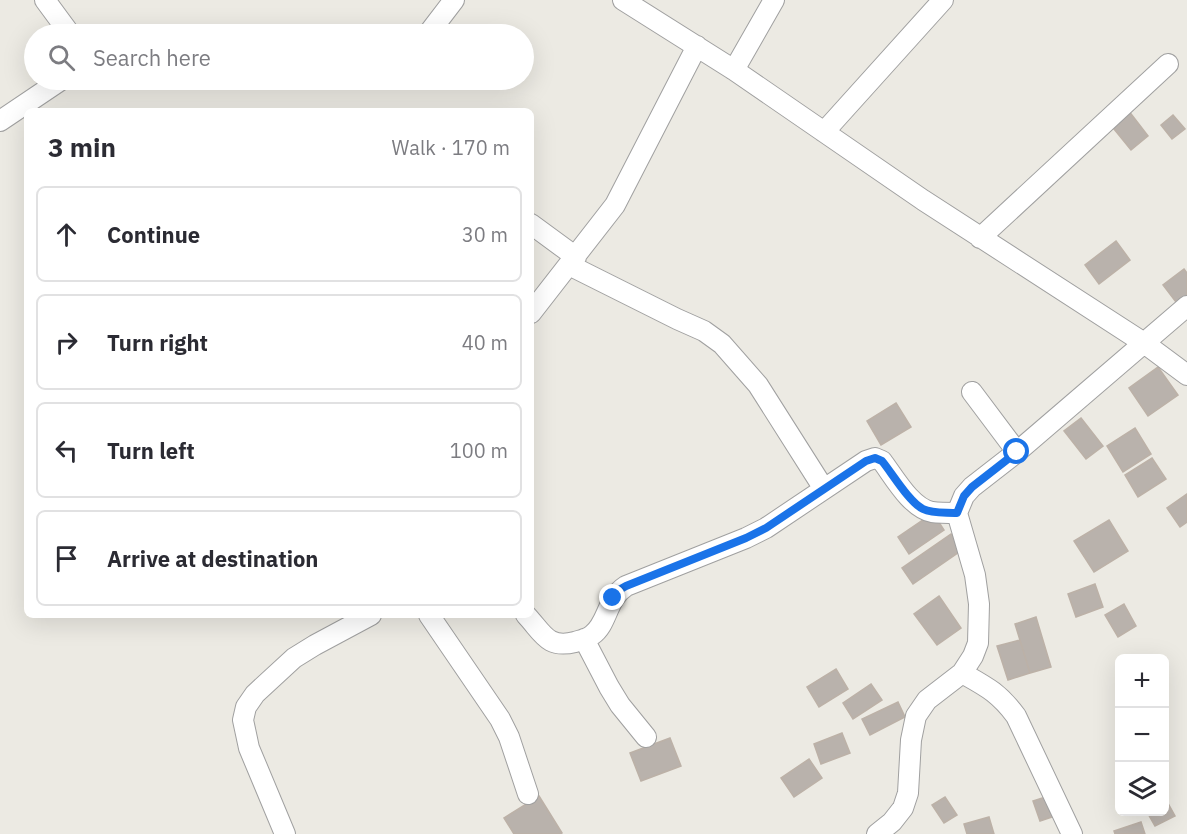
<!DOCTYPE html>
<html lang="en">
<head>
<meta charset="utf-8">
<style>
  :root { --surface:#fff; --page:#f7f7f7; --text:#2b2b33; --muted:#7c7c81; --line:#e1e1e2 }
  body { margin:0; font-family:"IBM Plex Sans",sans-serif; background:var(--page); color:var(--text) }
  .controls { position:absolute; right:18px; bottom:18px; display:grid; overflow:hidden; border-radius:9px; box-shadow:0 6px 24px #0002 }
  .controls button { width:54px; height:54px; display:grid; place-items:center; padding:0; border:0; border-bottom:2px solid var(--line); background:var(--surface); color:var(--text); font:30px sans-serif }
  .stop { position:absolute; width:18px; height:18px; margin:-14px; border:4px solid #1a73e8; border-radius:50%; background:#fff }
  .stop.end { background:#1a73e8; border-color:#fff; box-shadow:0 2px 6px #0008 }
  .list { margin:0; padding:0; list-style:none }
  h2 { display:flex; justify-content:space-between; align-items:center; height:78px; margin:0; padding:0 24px; font-size:26px }
  h2 small { font-size:20px; font-weight:400; color:var(--muted) }
  .list li { display:grid; grid-template-columns:39px 1fr auto; gap:18px; align-items:center; box-sizing:border-box; height:96px; margin:0 12px 12px; padding:0 12px; border:2px solid var(--line); border-radius:9px }
  .list b { display:block; font-size:22px; white-space:nowrap }
  .list em { font-size:20px; font-style:normal; color:var(--muted) }
  .icon { flex:none; width:33px; height:33px; fill:none; stroke:currentColor; stroke-width:2; stroke-linecap:round; stroke-linejoin:round }
  .map { position:relative; flex:none; width:1187px; height:834px; overflow:hidden }
  .search { position:absolute; background:var(--surface); box-shadow:0 6px 24px #0002; left:24px; top:24px; width:510px; height:66px; display:flex; align-items:center; gap:15px; box-sizing:border-box; padding:0 21px; border-radius:33px; color:var(--muted); font-size:22px }
  .panel { position:absolute; background:var(--surface); box-shadow:0 6px 24px #0002; left:24px; top:108px; width:510px; height:510px; border-radius:9px }
  .map>svg:first-child { display:block }
  .building { fill:#b9b2ac; stroke:#bcb1a7; stroke-width:1.5 }
  .lines { fill:none; stroke-linecap:round; stroke-linejoin:round }
  .minor-casing { stroke:#a0a0a0; stroke-width:22 }
  .minor { stroke:#fff; stroke-width:20 }
  .route { stroke:#1a73e8; stroke-width:8 }
</style>
</head>
<body>
<div class="map">
<svg width="1187" height="834" viewBox="0 0 1187 834">
  <rect width="100%" height="100%" fill="#eceae3"/>
  <path class="building" d="M 1128,110 L 1148,136 L 1131,150 L 1110,124 Z
    M 1173,115 L 1185,129 L 1172,139 L 1161,125 Z
    M 1116,241 L 1130,260 L 1099,284 L 1085,265 Z
    M 1184,269 L 1187,273 L 1187,300 L 1179,306 L 1163,285 Z
    M 1158,367 L 1178,395 L 1148,416 L 1129,388 Z
    M 896,403 L 911,427 L 881,445 L 867,421 Z
    M 1081,418 L 1103,446 L 1086,459 L 1064,431 Z
    M 1135,428 L 1151,454 L 1123,472 L 1107,446 Z
    M 1152,458 L 1166,479 L 1138,497 L 1125,475 Z
    M 1187,494 L 1187,522 L 1180,527 L 1167,508 Z
    M 933,513 L 944,530 L 909,554 L 898,537 Z
    M 1109,520 L 1128,551 L 1094,572 L 1074,541 Z
    M 951,534 L 962,550 L 913,584 L 902,568 Z
    M 1095,584 L 1103,607 L 1076,617 L 1068,594 Z
    M 939,596 L 961,628 L 937,645 L 914,614 Z
    M 1124,604 L 1136,626 L 1118,637 L 1105,615 Z
    M 1036,617 L 1051,667 L 1030,673 L 1015,624 Z
    M 1020,640 L 1030,673 L 1008,680 L 997,646 Z
    M 836,669 L 848,689 L 819,707 L 807,687 Z
    M 871,684 L 882,700 L 853,719 L 843,703 Z
    M 898,702 L 905,717 L 870,735 L 862,719 Z
    M 842,733 L 850,753 L 821,764 L 814,744 Z
    M 670,738 L 681,766 L 641,781 L 630,753 Z
    M 809,759 L 822,778 L 794,797 L 781,778 Z
    M 1052,795 L 1058,815 L 1040,821 L 1033,801 Z
    M 539,796 L 562,833 L 561,834 L 514,834 L 504,818 Z
    M 1164,796 L 1175,816 L 1155,826 L 1147,812 L 1164,812 Z
    M 945,797 L 957,815 L 944,823 L 932,805 Z
    M 989,817 L 994,834 L 967,834 L 964,824 Z
    M 1141,822 L 1145,834 L 1115,834 L 1114,831 Z"/>
  <g class="lines">
    <g class="minor-casing">
      <path id="minor" d="M 45,0 L 70,34
        M 623,0 L 734,70 L 923,200 L 1144,343 L 1187,375
        M 428,34 L 454,0
        M 734,70 L 774,0
        M 0,121 L 61,80
        M 824,132 L 943,0
        M 531,224 L 576,257
        M 980,238 L 1168,64
        M 569,265 L 677,319 L 704,331 L 722,344 L 758,385 L 824,489
        M 531,313 L 615,205 L 697,46
        M 972,392 L 1017,452
        M 429,615 L 500,719 L 509,737 L 528,794
        M 526,615 C 543,633 547,649 575,642 C 581,640 587,639 592,635 C 608,624 606,599 626,586 L 746,538 L 766,528 L 866,461 L 875,458 L 882,461 C 894,477 911,508 932,512 C 940,513 949,513 957,513
        M 584,639 L 609,687 L 620,705 L 646,737
        M 962,673 C 987,687 999,693 1016,716 L 1072,834
        M 285,834 L 249,748 L 243,720 L 246,707 L 255,694 L 294,658 L 315,645 L 371,615
        M 877,834 L 892,822 L 903,808 L 908,793 L 911,740 L 916,716 L 927,700 L 962,673 L 973,656 L 978,643 L 979,604 L 975,575 L 957,513 L 964,496 L 972,487 L 1017,452 L 1187,306"/>
    </g>
    <use href="#minor" class="minor"/>
  </g>
  <g class="lines">
    <path class="route" d="M 613,598 L 619,590 L 626,586 L 746,538 L 766,528 L 866,461 L 875,458 L 882,461 C 892,473 909,502 923,509 C 933,514 946,512 957,513 L 964,496 L 972,487 L 1017,452"/>
  </g>
</svg>
<div class="controls">
<button>+</button>
<button>−</button>
<button><svg class="icon" aria-label="layers" viewBox="0 0 24 24"><path d="M12 4l9 5-9 5-9-5zM3 14l9 5 9-5"/></svg></button>
</div>
<div class="stop" style="left:1017px;top:452px"></div>
<div class="stop end" style="left:613px;top:598px"></div>
<div class="search"><svg class="icon" aria-label="search" viewBox="0 0 24 24"><circle cx="10" cy="10" r="6"/><path d="M15 15l6 6"/></svg>Search here</div>
<section class="panel">
<h2>3 min<small>Walk · 170 m</small></h2>
<ul class="list">
<li><svg class="icon" aria-label="ahead" viewBox="0 0 24 24"><path d="M12 20V5M6 11l6-6 6 6"/></svg><div><b>Continue</b></div><em>30 m</em></li>
<li><svg class="icon" aria-label="right" viewBox="0 0 24 24"><path d="M7 20v-9h11M14 6l5 5-5 5"/></svg><div><b>Turn right</b></div><em>40 m</em></li>
<li><svg class="icon" aria-label="left" viewBox="0 0 24 24"><path d="M17 20v-9H6M10 6l-5 5 5 5"/></svg><div><b>Turn left</b></div><em>100 m</em></li>
<li><svg class="icon" aria-label="arrive" viewBox="0 0 24 24"><path d="M6 21V4h12l-3 4 3 4H6"/></svg><div><b>Arrive at destination</b></div></li>
</ul>
</section>
</div>
</body>
</html>
